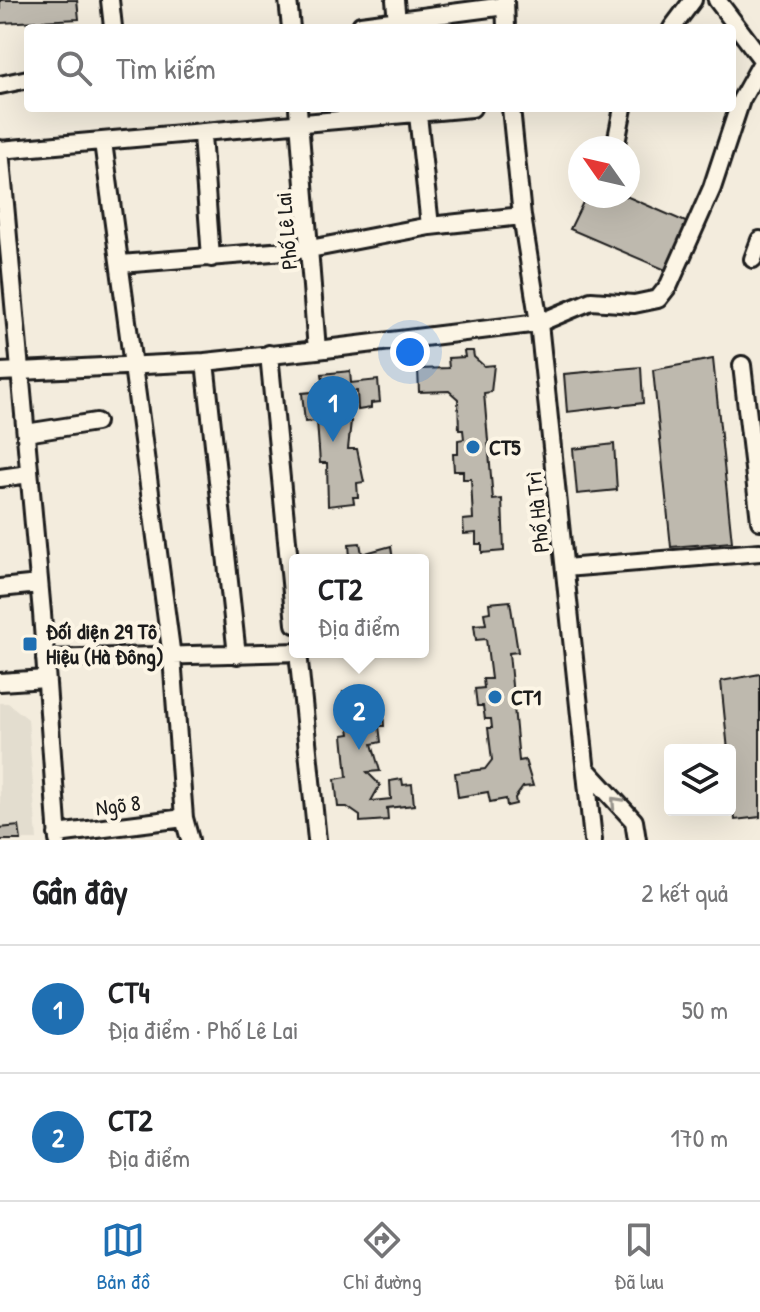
<!DOCTYPE html>
<html lang="vi">
<head>
<meta charset="utf-8">
<style>
  :root { --surface:#fff; --page:#f6f6f6; --text:#202124; --muted:#757577; --line:#e0e0e0; --accent:#1f6fb2 }
  body { margin:0; font-family:"Patrick Hand",sans-serif; background:var(--page); color:var(--text) }
  .controls { position:absolute; right:24px; bottom:24px; display:grid; overflow:hidden; border-radius:8px; box-shadow:0 8px 32px #0002 }
  .controls button { width:72px; height:72px; display:grid; place-items:center; padding:0; border:0; border-bottom:2px solid var(--line); background:var(--surface); color:var(--text); font:40px sans-serif }
  .compass { position:absolute; left:568px; top:136px; width:72px; height:72px; border-radius:50%; background:var(--surface); box-shadow:0 8px 32px #0002; rotate:304deg }
  .you { position:absolute; left:410px; top:352px; width:28px; height:28px; margin:-20px; border:6px solid #fff; border-radius:50%; background:#1a73e8; box-shadow:0 0 0 12px #1a73e833 }
  .badge { display:grid; place-items:center; width:52px; height:52px; border-radius:50%; background:var(--accent); color:#fff; font-size:26px; font-weight:700 }
  .pin { position:absolute; translate:-50% -66px; filter:drop-shadow(0 2px 4px #0008) }
  .pin::after { content:''; position:absolute; top:42px; width:28px; height:24px; background:inherit; clip-path:polygon(0 0,100% 0,50% 100%) }
  .popup { position:absolute; left:289px; top:554px; width:140px; height:104px; box-sizing:border-box; display:grid; place-content:center; border-radius:8px; background:var(--surface); filter:drop-shadow(0 2px 6px #0005); font-size:26px; white-space:nowrap; color:var(--muted) }
  .popup b { font-size:30px; color:var(--text) }
  .popup::after { content:''; position:absolute; left:50%; top:100%; margin-left:-16px; border:16px solid transparent; border-top-color:var(--surface) }
  .list { margin:0; padding:0; list-style:none }
  h2 { display:flex; justify-content:space-between; align-items:center; height:104px; margin:0; padding:0 32px; font-size:34px }
  h2 small { font-size:26px; font-weight:400; color:var(--muted) }
  .list li { display:grid; grid-template-columns:52px 1fr auto; gap:24px; align-items:center; box-sizing:border-box; height:128px; padding:0 32px; border-top:2px solid var(--line) }
  .list b { display:block; font-size:30px; white-space:nowrap }
  .list p { margin:0; font-size:26px; white-space:nowrap; color:var(--muted) }
  .list em { font-size:26px; font-style:normal; color:var(--muted) }
  .icon { flex:none; width:44px; height:44px; fill:none; stroke:currentColor; stroke-width:2; stroke-linecap:round; stroke-linejoin:round }
  .map { position:relative; flex:none; width:760px; height:840px; overflow:hidden }
  .search { position:absolute; background:var(--surface); box-shadow:0 8px 32px #0002; left:24px; right:24px; top:24px; height:88px; display:flex; align-items:center; gap:20px; box-sizing:border-box; padding:0 28px; border-radius:8px; color:var(--muted); font-size:30px }
  .sheet { height:360px; background:var(--surface) }
  nav { display:flex; justify-content:space-around; align-items:center; box-sizing:border-box; height:112px; border-top:2px solid var(--line); background:var(--surface); font-size:22px; color:var(--muted) }
  nav a { display:grid; justify-items:center; gap:4px }
  nav .on { color:var(--accent) }
  .map>svg:first-child { display:block }
  .built { fill:#e3ddcf }
  .building { fill:#beb9ae; stroke:#1c1c1c; stroke-width:2 }
  .lines { fill:none; stroke-linecap:round; stroke-linejoin:round }
  .minor-casing { stroke:#1c1c1c; stroke-width:22 }
  .minor { stroke:#fcf5e5; stroke-width:16 }
  .oneway { stroke:#97938b }
  .poi-dot { fill:#1f6fb2; stroke:#fcf5e5; stroke-width:3 }
  .labels { text-anchor:middle; dominant-baseline:central; stroke-width:8; stroke-linejoin:round; paint-order:stroke }
  .street-label { font-size:22px; fill:#1c1c1c; stroke:#fcf5e5 }
  .poi-label { font-size:22px; font-weight:bold; fill:#1c1c1c; stroke:#fcf5e5; text-anchor:start }
</style>
</head>
<body>
<div class="map">
<svg width="760" height="840" viewBox="0 0 760 840">
  <rect width="100%" height="100%" fill="#f3ecdd"/>
  <filter id="ink" filterUnits="userSpaceOnUse"><feTurbulence type="fractalNoise" baseFrequency=".0125" numOctaves="2"/><feDisplacementMap in="SourceGraphic" scale="16" xChannelSelector="R" yChannelSelector="G"/><feConvolveMatrix kernelMatrix="1 2 1 2 8 2 1 2 1" color-interpolation-filters="sRGB"/></filter>
  <g filter="url(#ink)">
    <path class="built" d="M 0,703 L 8,703 L 28,719 L 37,840 L 0,840 Z"/>
    <path class="building" d="M 0,0 L 77,0 L 79,19 L 0,23 Z
      M 586,196 L 626,196 L 688,223 L 668,271 L 570,229 Z
      M 464,351 L 473,351 L 474,357 L 484,366 L 494,365 L 491,392 L 484,393 L 493,500 L 502,499 L 504,551 L 482,553 L 482,544 L 476,544 L 476,533 L 464,534 L 463,520 L 473,519 L 471,479 L 463,479 L 463,471 L 454,471 L 453,454 L 458,454 L 458,440 L 464,439 L 463,430 L 459,430 L 458,399 L 449,391 L 419,392 L 418,369 L 449,368 L 448,358 L 465,357 Z
      M 713,359 L 732,542 L 671,547 L 653,370 Z
      M 641,367 L 643,403 L 567,412 L 564,374 Z
      M 350,371 L 351,383 L 378,380 L 380,402 L 371,403 L 371,408 L 358,410 L 357,391 L 337,393 L 348,407 L 338,422 L 351,421 L 348,449 L 357,449 L 364,482 L 357,483 L 358,497 L 353,497 L 354,503 L 328,506 L 327,463 L 320,463 L 317,421 L 305,422 L 302,393 L 312,392 L 323,381 L 322,374 Z
      M 614,444 L 617,490 L 577,494 L 573,449 Z
      M 360,543 L 362,554 L 391,546 L 393,560 L 346,560 L 350,558 L 349,544 Z
      M 510,601 L 518,652 L 509,653 L 519,761 L 525,760 L 533,786 L 523,787 L 515,798 L 516,804 L 507,806 L 506,799 L 490,802 L 488,792 L 458,797 L 455,773 L 485,769 L 492,760 L 488,728 L 492,728 L 491,719 L 485,719 L 483,706 L 477,706 L 475,689 L 484,688 L 483,679 L 491,679 L 486,639 L 476,640 L 474,625 L 486,624 L 484,613 L 490,612 L 489,603 Z
      M 760,674 L 760,817 L 735,820 L 721,681 Z
      M 368,689 L 369,695 L 374,695 L 376,709 L 383,708 L 384,726 L 379,726 L 381,742 L 372,744 L 380,771 L 367,772 L 380,785 L 371,801 L 391,799 L 390,781 L 402,779 L 403,785 L 412,784 L 414,805 L 387,808 L 388,820 L 360,822 L 360,816 L 347,807 L 338,807 L 335,779 L 347,777 L 343,735 L 350,734 L 343,692 Z
      M 19,826 L 21,840 L 0,840 L 0,828 Z"/>
    <g class="lines">
      <g class="minor-casing">
        <path id="minor" d="M 110,0 L 113,27
          M 288,0 L 291,28
          M 395,0 L 397,21
          M 505,0 L 506,28
          M 717,0 L 760,57
          M 361,25 L 505,6
          M 672,28 L 693,0
          M 0,85 L 28,79
          M 298,108 L 317,350
          M 511,108 L 522,216 L 539,323 L 593,840
          M 418,115 L 430,226
          M 202,135 L 211,258
          M 103,142 L 172,657 L 184,818 L 190,840
          M 615,148 L 623,108
          M 0,149 L 42,613 L 58,840
          M 0,150 L 472,108
          M 753,259 L 760,240
          M 121,264 L 310,249 L 430,226 L 522,216
          M 269,354 L 295,624
          M 205,362 L 237,655
          M 742,365 L 760,521
          M 0,372 L 205,362 L 317,350 L 539,323 L 591,301 L 634,304 L 658,299 L 669,285 L 681,258 L 712,188 L 741,100 L 760,66
          M 26,433 L 96,422
          M 0,478 L 29,474
          M 565,568 L 760,552
          M 0,588 L 39,584
          M 298,652 L 317,840
          M 45,659 L 298,652
          M 0,682 L 46,679
          M 586,769 L 634,821 L 637,840
          M 57,834 L 184,818"/>
      </g>
      <use href="#minor" class="minor"/>
    </g>
    <defs><path id="oneway-chevron" d="M-2-3.5L2.5 0L-2 3.5" fill="none" stroke-width="1.6" stroke-linecap="round" stroke-linejoin="round" transform="scale(2)"/></defs>
    <use class="oneway" href="#oneway-chevron" transform="translate(616 802) rotate(-133)"/>
  </g>
  <g class="poi-dot">
    <circle cx="473" cy="447" r="8"/>
    <rect x="22" y="636" width="16" height="16" rx="4"/>
    <circle cx="495" cy="697" r="8"/>
  </g>
  <g class="labels">
    <g class="street-label">
      <text transform="translate(286 231) rotate(-95)">Phố Lê Lai</text>
      <text transform="translate(537 512) rotate(-96)">Phố Hà Trì</text>
      <text transform="translate(118 805) rotate(-7)">Ngõ 8</text>
    </g>
    <g class="poi-label">
      <text x="489" y="447">CT5</text>
      <text x="46" y="631">Đối diện 29 Tô<tspan x="46" dy="25">Hiệu (Hà Đông)</tspan></text>
      <text x="511" y="697">CT1</text>
    </g>
  </g>
</svg>
<div class="controls">
<button><svg class="icon" aria-label="layers" viewBox="0 0 24 24"><path d="M12 4l9 5-9 5-9-5zM3 14l9 5 9-5"/></svg></button>
</div>
<svg class="compass" viewBox="-18 -18 36 36"><path d="M0-13l5 13h-10z" fill="#e53935"/><path d="M0 13l5-13h-10z" fill="#757577"/></svg>
<div class="you"></div>
<div class="pin badge" style="left:333px;top:442px">1</div>
<div class="pin badge" style="left:359px;top:750px">2</div>
<div class="popup"><b>CT2</b>Địa điểm</div>
<div class="search"><svg class="icon" aria-label="search" viewBox="0 0 24 24"><circle cx="10" cy="10" r="6"/><path d="M15 15l6 6"/></svg>Tìm kiếm</div>
</div>
<section class="sheet">
<h2>Gần đây<small>2 kết quả</small></h2>
<ul class="list">
<li><span class="badge">1</span><div><b>CT4</b><p>Địa điểm · Phố Lê Lai</p></div><em>50 m</em></li>
<li><span class="badge">2</span><div><b>CT2</b><p>Địa điểm</p></div><em>170 m</em></li>
</ul>
</section>
<nav>
<a class="on"><svg class="icon" aria-label="map" viewBox="0 0 24 24"><path d="M3 6l6-2 6 2 6-2v14l-6 2-6-2-6 2zM9 4v14M15 6v14"/></svg>Bản đồ</a>
<a><svg class="icon" aria-label="directions" viewBox="0 0 24 24"><path d="M12 3l9 9-9 9-9-9zM9 14v-3h6M13 9l2 2-2 2"/></svg>Chỉ đường</a>
<a><svg class="icon" aria-label="saved" viewBox="0 0 24 24"><path d="M7 4h10v16l-5-4-5 4z"/></svg>Đã lưu</a>
</nav>
</body>
</html>
